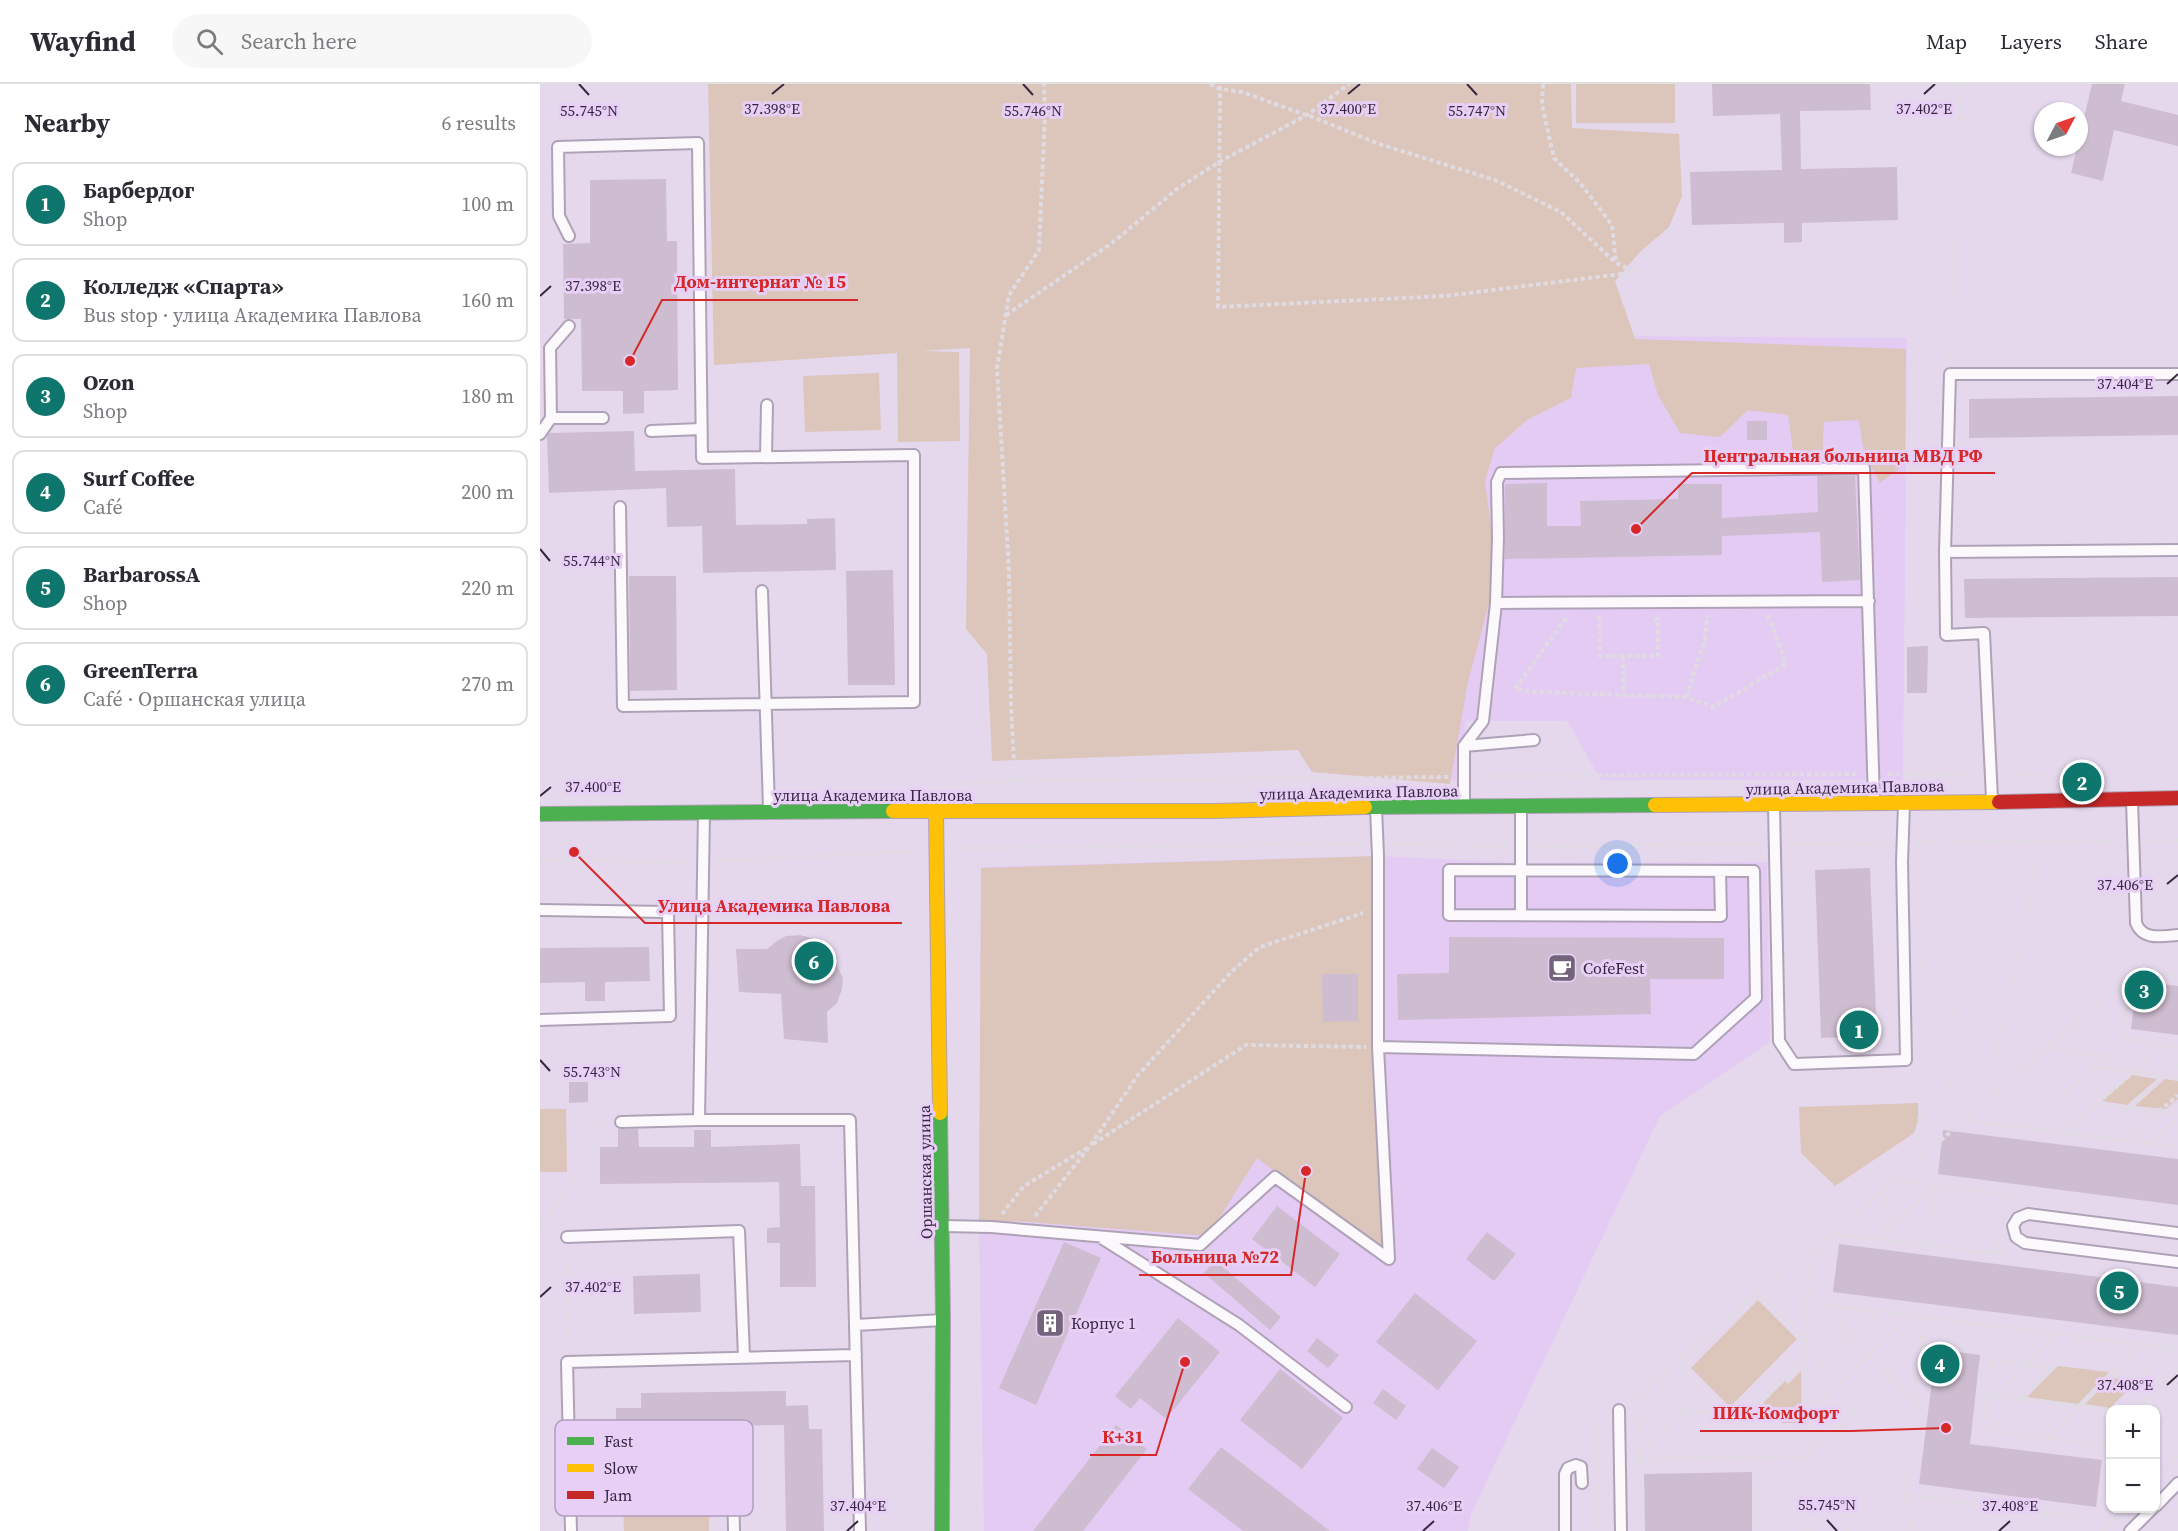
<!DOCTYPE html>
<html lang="en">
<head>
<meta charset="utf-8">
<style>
  :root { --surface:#fff; --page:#f7f7f7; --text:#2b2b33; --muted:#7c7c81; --line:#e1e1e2; --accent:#0f766e }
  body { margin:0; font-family:"Source Serif 4",serif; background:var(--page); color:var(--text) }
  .controls { position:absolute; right:18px; bottom:18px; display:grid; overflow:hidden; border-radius:12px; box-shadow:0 2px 4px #0004 }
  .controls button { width:54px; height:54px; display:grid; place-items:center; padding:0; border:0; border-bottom:2px solid var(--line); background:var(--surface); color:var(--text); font:30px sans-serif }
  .compass { position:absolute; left:1494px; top:18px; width:54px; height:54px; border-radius:50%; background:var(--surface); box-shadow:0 2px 4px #0004; rotate:49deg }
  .you { position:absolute; left:1078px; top:780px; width:21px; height:21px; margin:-15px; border:4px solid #fff; border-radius:50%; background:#1a73e8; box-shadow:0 0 0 9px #1a73e833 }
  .badge { display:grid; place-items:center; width:39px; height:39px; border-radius:50%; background:var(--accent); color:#fff; font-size:20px; font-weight:700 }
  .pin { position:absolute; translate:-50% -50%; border:3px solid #fff; box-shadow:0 2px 6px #0006 }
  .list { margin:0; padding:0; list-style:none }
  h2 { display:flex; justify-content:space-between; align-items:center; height:78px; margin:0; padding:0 24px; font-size:26px }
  h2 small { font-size:20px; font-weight:400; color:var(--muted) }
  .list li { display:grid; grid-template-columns:39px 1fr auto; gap:18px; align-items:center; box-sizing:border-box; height:84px; margin:0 12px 12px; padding:0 12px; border:2px solid var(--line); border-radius:12px }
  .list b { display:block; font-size:22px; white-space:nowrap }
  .list p { margin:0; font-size:20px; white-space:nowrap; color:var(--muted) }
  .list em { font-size:20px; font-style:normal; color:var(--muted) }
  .icon { flex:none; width:33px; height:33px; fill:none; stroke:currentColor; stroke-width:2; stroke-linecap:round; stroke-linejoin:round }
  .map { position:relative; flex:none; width:1638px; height:1447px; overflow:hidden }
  header { display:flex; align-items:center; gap:36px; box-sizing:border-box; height:84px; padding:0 30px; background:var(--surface); border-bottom:2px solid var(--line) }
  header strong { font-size:28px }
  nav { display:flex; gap:33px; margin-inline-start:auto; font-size:21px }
  .search { width:420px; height:54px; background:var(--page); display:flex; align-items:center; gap:15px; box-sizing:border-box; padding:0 21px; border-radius:33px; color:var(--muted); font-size:22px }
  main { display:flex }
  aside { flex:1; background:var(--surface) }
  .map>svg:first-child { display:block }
  .built { fill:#e4cbf4 }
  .green { fill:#dcc5ba }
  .building { fill:#cebdd0 }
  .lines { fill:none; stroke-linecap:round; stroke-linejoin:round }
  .lane-casing { stroke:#afa2b7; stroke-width:14 }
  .fast-casing { stroke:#afa2b7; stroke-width:16 }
  .slow-casing { stroke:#afa2b7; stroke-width:16 }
  .jam-casing { stroke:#afa2b7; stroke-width:16 }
  .path { stroke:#e0dbe2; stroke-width:4; stroke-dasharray:4.5 3; stroke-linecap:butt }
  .lane { stroke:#fbf9fc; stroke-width:10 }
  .fast { stroke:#4caf50; stroke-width:14 }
  .slow { stroke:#ffc107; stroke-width:14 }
  .jam { stroke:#c62828; stroke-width:14 }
  .ticks { fill:none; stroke:#36263f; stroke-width:2 }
  .labels { text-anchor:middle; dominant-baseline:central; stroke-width:6; stroke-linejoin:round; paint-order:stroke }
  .street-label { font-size:16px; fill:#36263f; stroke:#e7cff6 }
  .poi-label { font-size:16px; fill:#36263f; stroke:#e7cff6; text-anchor:start }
  .key { fill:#e7cff6; stroke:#b29cbf; stroke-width:1.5 }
  .key-label { font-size:16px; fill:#36263f }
  .ticks-label { font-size:15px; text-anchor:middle; fill:#36263f; stroke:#e7cff6; stroke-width:6; stroke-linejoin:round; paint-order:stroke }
  .leader { fill:none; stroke:#d62828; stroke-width:2 }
  .callout-dot { fill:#d62828; stroke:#e7cff6; stroke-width:2 }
  .callout-label { font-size:18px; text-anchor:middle; font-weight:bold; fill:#d62828; stroke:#e7cff6; stroke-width:6; stroke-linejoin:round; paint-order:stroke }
</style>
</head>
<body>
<header>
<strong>Wayfind</strong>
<div class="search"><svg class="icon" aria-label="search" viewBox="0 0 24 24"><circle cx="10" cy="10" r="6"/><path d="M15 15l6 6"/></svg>Search here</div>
<nav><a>Map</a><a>Layers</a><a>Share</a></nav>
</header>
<main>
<aside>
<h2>Nearby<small>6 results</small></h2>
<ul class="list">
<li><span class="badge">1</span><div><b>Барбердог</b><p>Shop</p></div><em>100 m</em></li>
<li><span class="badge">2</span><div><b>Колледж «Спарта»</b><p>Bus stop · улица Академика Павлова</p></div><em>160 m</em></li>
<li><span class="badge">3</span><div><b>Ozon</b><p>Shop</p></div><em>180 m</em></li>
<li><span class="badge">4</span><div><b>Surf Coffee</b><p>Café</p></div><em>200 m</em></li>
<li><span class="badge">5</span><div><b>BarbarossA</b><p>Shop</p></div><em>220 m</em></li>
<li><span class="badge">6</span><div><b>GreenTerra</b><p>Café · Оршанская улица</p></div><em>270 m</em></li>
</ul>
</aside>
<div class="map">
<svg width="1638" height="1447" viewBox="0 0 1638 1447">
  <rect width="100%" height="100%" fill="#e5d8ed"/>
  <path class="built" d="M 830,250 L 1367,254 L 1363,696 L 1061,696 L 1027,637 L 926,637 L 924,662 L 916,696 L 822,688 Z
    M 838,772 L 980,779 L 1227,778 L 1230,958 L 1120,1032 L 931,1430 L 928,1447 L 444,1447 L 439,1143 L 441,783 Z"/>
  <path class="green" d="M 168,0 L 1031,0 L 1032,44 L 1139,50 L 1142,112 L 1129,143 L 1100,168 L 1075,197 L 1095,255 L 1366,265 L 1365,380 L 1340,399 L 1324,369 L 1319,336 L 1284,338 L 1282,373 L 1254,374 L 1248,331 L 1208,326 L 1180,353 L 1140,349 L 1118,311 L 1109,280 L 1036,284 L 1031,314 L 987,336 L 955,364 L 945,397 L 957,489 L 928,598 L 910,700 L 772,688 L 758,666 L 452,677 L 447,570 L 426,545 L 430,264 L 381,267 L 419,268 L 420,357 L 358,358 L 357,269 L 174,281 Z
    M 1036,0 L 1135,0 L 1135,39 L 1036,39 Z
    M 339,289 L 341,346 L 265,348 L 263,292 Z
    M 838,772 L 846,1171 L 717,1074 L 668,1152 L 475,1137 L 439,1143 L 441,784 Z
    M 1592,991 L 1617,995 L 1587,1021 L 1562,1017 Z
    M 1625,995 L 1638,997 L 1638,1015 L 1626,1025 L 1595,1022 Z
    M 1378,1019 L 1378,1037 L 1374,1049 L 1295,1102 L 1261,1069 L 1259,1023 Z
    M 0,1025 L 26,1025 L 27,1088 L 0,1088 Z
    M 1218,1216 L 1257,1255 L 1190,1323 L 1151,1284 Z
    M 1518,1282 L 1569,1288 L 1538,1320 L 1487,1313 Z
    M 1261,1287 L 1262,1339 L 1242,1339 L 1242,1336 L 1213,1336 L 1226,1323 L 1223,1319 L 1245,1297 L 1248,1300 Z
    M 1572,1294 L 1597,1297 L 1570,1324 L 1545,1320 Z
    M 169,1415 L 169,1447 L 84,1447 L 83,1417 Z"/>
  <path class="building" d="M 1172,0 L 1330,0 L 1331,26 L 1260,27 L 1261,85 L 1357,83 L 1358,136 L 1262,139 L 1262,158 L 1244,159 L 1244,139 L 1152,141 L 1150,88 L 1242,86 L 1240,30 L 1173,32 Z
    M 1552,0 L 1585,0 L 1581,17 L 1638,31 L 1638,62 L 1574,46 L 1563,97 L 1531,89 Z
    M 126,95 L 127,157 L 137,157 L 138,306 L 104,307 L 104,329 L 83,330 L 83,307 L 42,307 L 41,235 L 24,235 L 23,160 L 50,159 L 50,96 Z
    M 1638,312 L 1638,351 L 1429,354 L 1429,315 Z
    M 1207,337 L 1227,337 L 1227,356 L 1207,356 Z
    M 94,347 L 95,387 L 195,385 L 196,441 L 267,440 L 267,435 L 295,434 L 296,486 L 163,489 L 162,442 L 127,443 L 126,404 L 9,409 L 7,353 L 9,349 Z
    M 1277,392 L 1315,392 L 1320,496 L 1282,498 L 1280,448 L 1182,452 L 1182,471 L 965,475 L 965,400 L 1007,399 L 1007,442 L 1041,442 L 1040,417 L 1138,415 L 1138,400 L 1182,400 L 1182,434 L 1278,428 Z
    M 353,486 L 355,601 L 308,601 L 306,487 Z
    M 89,492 L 136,492 L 137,606 L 90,607 Z
    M 1638,493 L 1638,532 L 1425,534 L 1424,495 Z
    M 1388,562 L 1387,609 L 1367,609 L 1367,563 Z
    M 1330,784 L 1337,952 L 1281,954 L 1275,786 Z
    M 260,851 L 274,855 L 292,871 L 303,894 L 302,905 L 297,919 L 287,928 L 288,959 L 244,955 L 241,910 L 199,908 L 196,865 L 227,865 L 237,857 L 246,852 Z
    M 909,853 L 1184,854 L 1184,895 L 1110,895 L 1111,930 L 858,936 L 857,890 L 909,889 Z
    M 109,863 L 110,897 L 65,898 L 65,917 L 45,917 L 45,898 L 0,899 L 0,864 Z
    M 782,890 L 818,890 L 818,937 L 783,938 Z
    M 1597,897 L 1638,902 L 1638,951 L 1591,945 Z
    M 29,998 L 48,998 L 48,1018 L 29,1019 Z
    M 78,1045 L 98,1045 L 99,1063 L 154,1063 L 154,1046 L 171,1046 L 171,1063 L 260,1060 L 261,1102 L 275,1102 L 276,1203 L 240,1203 L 240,1159 L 227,1159 L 227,1144 L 240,1143 L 239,1098 L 60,1100 L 60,1063 L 78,1063 Z
    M 1403,1046 L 1638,1075 L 1638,1121 L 1398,1090 Z
    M 737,1122 L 800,1170 L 775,1203 L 712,1155 Z
    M 947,1148 L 976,1170 L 954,1197 L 926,1175 Z
    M 524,1158 L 561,1174 L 496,1321 L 459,1304 Z
    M 1299,1160 L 1638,1203 L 1638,1251 L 1293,1208 Z
    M 675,1176 L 741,1233 L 730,1246 L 664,1189 Z
    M 160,1190 L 161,1228 L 94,1230 L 93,1192 Z
    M 875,1209 L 937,1257 L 898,1306 L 836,1258 Z
    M 638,1234 L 680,1268 L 626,1335 L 600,1314 L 591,1325 L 575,1312 Z
    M 777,1254 L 799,1271 L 788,1284 L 767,1267 Z
    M 1396,1265 L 1440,1271 L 1430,1360 L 1562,1376 L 1556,1423 L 1379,1400 Z
    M 740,1285 L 803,1334 L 762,1385 L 700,1336 Z
    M 843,1305 L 866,1322 L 856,1336 L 833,1319 Z
    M 246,1307 L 246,1322 L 268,1321 L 269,1345 L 282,1345 L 284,1447 L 246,1447 L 244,1341 L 96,1343 L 96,1370 L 63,1370 L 63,1347 L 76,1347 L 76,1324 L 101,1324 L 101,1309 Z
    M 576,1341 L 607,1365 L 543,1447 L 493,1447 Z
    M 681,1363 L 790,1447 L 703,1447 L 648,1405 Z
    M 892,1364 L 919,1383 L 904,1404 L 877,1385 Z
    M 1212,1388 L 1212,1447 L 1105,1447 L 1104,1390 Z"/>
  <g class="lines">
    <g class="lane-casing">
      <path id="lane" d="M 29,152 L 19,132 L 18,63 L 158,59 L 162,374 L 374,371 L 374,618 L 83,622 L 80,423
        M 1638,290 L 1410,290 L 1405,468 L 1638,466
        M 11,334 L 63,334
        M 111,347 L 161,345
        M 0,350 L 11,334 L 10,264 L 29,242
        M 226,373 L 227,321
        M 1405,468 L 1406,551 L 1444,549 L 1452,715
        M 222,507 L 229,724
        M 956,519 L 1329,517
        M 924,662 L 994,656
        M 1592,717 L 1596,839 C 1603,857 1622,852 1638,851
        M 924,720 L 924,662 L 943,637 L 956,519 L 958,454 L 957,398 L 961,389 L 1324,384 L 1334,717
        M 1234,723 L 1239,957 L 1254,980 L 1366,976 L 1362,778 L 1364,720
        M 164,729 L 159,1036 L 310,1036 L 320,1447
        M 0,826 L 128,828 L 130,932 L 0,936
        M 981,831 L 981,725
        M 838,963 L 1154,970 L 1216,914 L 1214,787 L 909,786 L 909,831 L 1181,832 L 1180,787
        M 81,1038 L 159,1036
        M 404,1142 L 451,1143 L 660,1161 L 735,1093 L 849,1175 L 838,963 L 838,772 L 836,724
        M 1638,1149 L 1488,1130 L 1478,1134 L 1473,1142 L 1476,1153 L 1485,1159 L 1638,1178
        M 27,1153 L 199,1147 L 204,1273
        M 563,1155 L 699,1241 L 806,1323
        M 316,1241 L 402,1236
        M 1079,1326 L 1081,1447
        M 31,1399 L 193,1397 L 194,1447
        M 1616,1422 L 1638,1399
        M 31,1447 L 27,1278 L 316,1271
        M 1025,1447 L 1025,1390 L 1028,1384 L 1036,1381 L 1041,1383 L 1042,1399
        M 1590,1447 L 1613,1424"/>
    </g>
    <g class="fast-casing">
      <path id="fast" d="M 825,723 L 1115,721
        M 0,730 L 353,727
        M 400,1029 L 403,1236 L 402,1447"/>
    </g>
    <g class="slow-casing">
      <path id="slow" d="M 1115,721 L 1459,718
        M 353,727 L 675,727 L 825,723
        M 396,728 L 400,1029"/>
    </g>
    <g class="jam-casing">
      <path id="jam" d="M 1459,718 L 1638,714"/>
    </g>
    <path class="path" d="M 670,0 L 680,5 L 702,8 L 780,36 L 839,60 L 955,96 L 1021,128 L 1076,179 L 1097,188 L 905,212 L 678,223 L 680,5 L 680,0
      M 1003,0 L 1002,21 L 1014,74 L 1041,100 L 1072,141 L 1076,179
      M 466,231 L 572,159 L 637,105 L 679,78 L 767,31 L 809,0
      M 1410,275 L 1421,0
      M 1058,532 L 1059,535 L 1060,572 L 1118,572 L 1118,535 L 1114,535
      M 1026,534 L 975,605 L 995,608 L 1146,613 L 1174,623 L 1246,580 L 1228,531
      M 1083,572 L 1083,611
      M 1146,613 L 1165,555 L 1167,532
      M 1465,689 L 1505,690
      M 1348,690 L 1436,690
      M 937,692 L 1319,690
      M 475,697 L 471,623 L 469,487 L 457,284 L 469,211 L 499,166 L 505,30 L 504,0
      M 409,700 L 475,697 L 911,693
      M 1422,742 L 1424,759
      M 1606,757 L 1638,756
      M 1375,759 L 1580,757
      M 850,760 L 968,762
      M 1249,760 L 1349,759
      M 994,762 L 1220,760
      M 421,764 L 824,760
      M 0,776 L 150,778
      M 178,777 L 374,767
      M 1595,886 L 1638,892
      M 1591,892 L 1583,951 L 1585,955 L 1638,963
      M 1509,964 L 1568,972
      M 1555,983 L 1638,994
      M 1451,1012 L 1453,980 L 1486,837 L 1499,758
      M 1558,1020 L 1638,1030
      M 1424,1036 L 1638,1063
      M 1378,1037 L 1411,1000 L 1413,921 L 1378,873
      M 1485,1043 L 1586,956
      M 1523,1049 L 1625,961
      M 1555,1053 L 1638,981
      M 1585,1057 L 1638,1011
      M 1609,1059 L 1638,1034
      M 553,1060 L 706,961 L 826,963
      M 1356,1096 L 1396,1102
      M 462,1130 L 484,1102 L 547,1064
      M 495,1132 L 550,1062 L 598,991 L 692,887 L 720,863 L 823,829
      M 1461,1133 L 1463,1110
      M 0,1140 L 9,1140
      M 16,1145 L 9,1140 L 9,1129 L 53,1071 L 57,1037 L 67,1037
      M 1342,1149 L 1396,1102
      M 1295,1150 L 1456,1170 L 1468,1166
      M 1341,1155 L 1347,1103
      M 1389,1161 L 1396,1102 L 1463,1110 L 1476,1119
      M 27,1165 L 27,1266
      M 1456,1170 L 1459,1149
      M 1218,1209 L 1266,1257
      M 1280,1220 L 1386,1233
      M 1456,1242 L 1444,1340 L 1450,1347 L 1570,1362
      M 1451,1276 L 1512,1284
      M 1346,1288 L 1383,1252
      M 1571,1291 L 1638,1300
      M 1266,1295 L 1336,1228
      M 1598,1295 L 1628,1264
      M 1099,1310 L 1101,1447
      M 1447,1310 L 1570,1326
      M 1090,1317 L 1267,1168 L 1277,1165
      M 1375,1319 L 1275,1214 C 1266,1192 1269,1174 1285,1157 L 1591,891 L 1596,883 L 1597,862
      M 1446,1322 L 1516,1250
      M 1598,1326 L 1638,1285
      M 1142,1329 L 1210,1328
      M 1267,1331 L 1370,1231
      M 1304,1339 L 1305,1447
      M 1100,1341 L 1123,1322 L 1122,1291
      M 1450,1346 L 1542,1253
      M 1509,1353 L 1601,1261
      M 1563,1361 L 1570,1354
      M 1100,1369 L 1146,1324 L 1146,1271
      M 1165,1374 L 1265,1273
      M 1215,1374 L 1215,1447
      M 1093,1375 L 1267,1373 L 1350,1294
      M 1057,1383 L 1057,1345 L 1064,1340
      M 1616,1395 L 1638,1372
      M 1058,1402 L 1058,1447
      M 1364,1411 L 1537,1433 L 1553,1447
      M 1268,1447 L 1265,1210 L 1270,1202
      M 1363,1447 L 1372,1438
      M 1376,1447 L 1369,1432 L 1364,1411 L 1386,1233 L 1638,1265
      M 1502,1447 L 1504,1429
      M 1564,1447 L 1586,1424"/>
    <use href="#lane" class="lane"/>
    <use href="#fast" class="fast"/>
    <use href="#slow" class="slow"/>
    <use href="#jam" class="jam"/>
  </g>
  <path class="ticks" d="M 39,0 L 49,11M 483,0 L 493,11M 927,0 L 937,11M 232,10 L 244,0M 808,10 L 820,0M 1384,10 L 1395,0M 0,212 L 11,202M 1627,300 L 1638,290M 0,465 L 10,477M 0,712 L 11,703M 1627,800 L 1638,791M 0,976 L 10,987M 0,1213 L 11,1203M 1627,1301 L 1638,1291M 1287,1436 L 1297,1447M 307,1447 L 318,1437M 883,1447 L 894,1437M 1459,1447 L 1470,1437"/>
  <defs>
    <g id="cafe-square" transform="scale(1.5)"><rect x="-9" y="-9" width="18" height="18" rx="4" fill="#73647c" stroke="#e7cff6"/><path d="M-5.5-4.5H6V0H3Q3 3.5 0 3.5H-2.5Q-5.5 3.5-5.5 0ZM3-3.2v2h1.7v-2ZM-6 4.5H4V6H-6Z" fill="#fff"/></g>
    <g id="building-square" transform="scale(1.5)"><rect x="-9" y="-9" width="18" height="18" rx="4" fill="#73647c" stroke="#e7cff6"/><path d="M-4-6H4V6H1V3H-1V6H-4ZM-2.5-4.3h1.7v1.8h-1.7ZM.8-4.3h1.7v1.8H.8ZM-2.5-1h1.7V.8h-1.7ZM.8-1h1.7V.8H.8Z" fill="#fff"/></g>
  </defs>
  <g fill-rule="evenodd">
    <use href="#cafe-square" x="1022" y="884"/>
    <use href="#building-square" x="510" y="1239"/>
  </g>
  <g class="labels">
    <g class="street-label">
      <text transform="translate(1305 703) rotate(-1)">улица Академика Павлова</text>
      <text transform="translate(819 708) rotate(-1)">улица Академика Павлова</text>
      <text x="333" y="711">улица Академика Павлова</text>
      <text transform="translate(385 1088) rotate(-91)">Оршанская улица</text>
    </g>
    <g class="poi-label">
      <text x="1043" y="884">CofeFest</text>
      <text x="531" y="1239">Корпус 1</text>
    </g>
  </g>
  <rect x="15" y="1336" width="198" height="96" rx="9" class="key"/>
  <rect x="27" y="1353" width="27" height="8" fill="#4caf50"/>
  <rect x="27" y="1380" width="27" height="8" fill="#ffc107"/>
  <rect x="27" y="1407" width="27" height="8" fill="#c62828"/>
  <g class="key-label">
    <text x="64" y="1363">Fast</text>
    <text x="64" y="1390">Slow</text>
    <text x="64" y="1417">Jam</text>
  </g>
  <g class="ticks-label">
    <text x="232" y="30">37.398°E</text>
    <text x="808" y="30">37.400°E</text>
    <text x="1384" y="30">37.402°E</text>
    <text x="49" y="32">55.745°N</text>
    <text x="493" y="32">55.746°N</text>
    <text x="937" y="32">55.747°N</text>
    <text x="53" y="207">37.398°E</text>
    <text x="1585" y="305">37.404°E</text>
    <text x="52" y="482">55.744°N</text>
    <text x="53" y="708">37.400°E</text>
    <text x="1585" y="806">37.406°E</text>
    <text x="52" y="993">55.743°N</text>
    <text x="53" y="1208">37.402°E</text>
    <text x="1585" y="1306">37.408°E</text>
    <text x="1287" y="1426">55.745°N</text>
    <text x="318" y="1427">37.404°E</text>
    <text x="894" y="1427">37.406°E</text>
    <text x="1470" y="1427">37.408°E</text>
  </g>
  <path class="leader" d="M90 277L122 216H318M1096 445L1152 389H1455M34 768L105 839H362M766 1087L751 1191H599M1406 1344L1311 1347H1160M645 1278L616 1371H550"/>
  <g class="callout-dot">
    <circle cx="90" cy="277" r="6"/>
    <circle cx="1096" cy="445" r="6"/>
    <circle cx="34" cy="768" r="6"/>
    <circle cx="766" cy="1087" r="6"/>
    <circle cx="1406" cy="1344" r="6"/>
    <circle cx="645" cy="1278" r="6"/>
  </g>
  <g class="callout-label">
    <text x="220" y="204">Дом-интернат № 15</text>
    <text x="1303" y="378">Центральная больница МВД РФ</text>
    <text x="234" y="828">Улица Академика Павлова</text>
    <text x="675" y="1179">Больница №72</text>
    <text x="1236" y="1335">ПИК-Комфорт</text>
    <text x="583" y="1359">К+31</text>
  </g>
</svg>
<div class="controls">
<button>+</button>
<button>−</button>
</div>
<svg class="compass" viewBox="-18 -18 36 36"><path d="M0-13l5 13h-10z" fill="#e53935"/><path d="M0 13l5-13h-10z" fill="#7c7c81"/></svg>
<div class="you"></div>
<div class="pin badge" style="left:1319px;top:946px">1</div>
<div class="pin badge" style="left:1542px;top:698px">2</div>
<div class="pin badge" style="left:1604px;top:906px">3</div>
<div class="pin badge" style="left:1400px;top:1280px">4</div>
<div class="pin badge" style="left:1579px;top:1207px">5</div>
<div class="pin badge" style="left:274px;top:877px">6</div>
</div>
</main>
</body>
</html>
